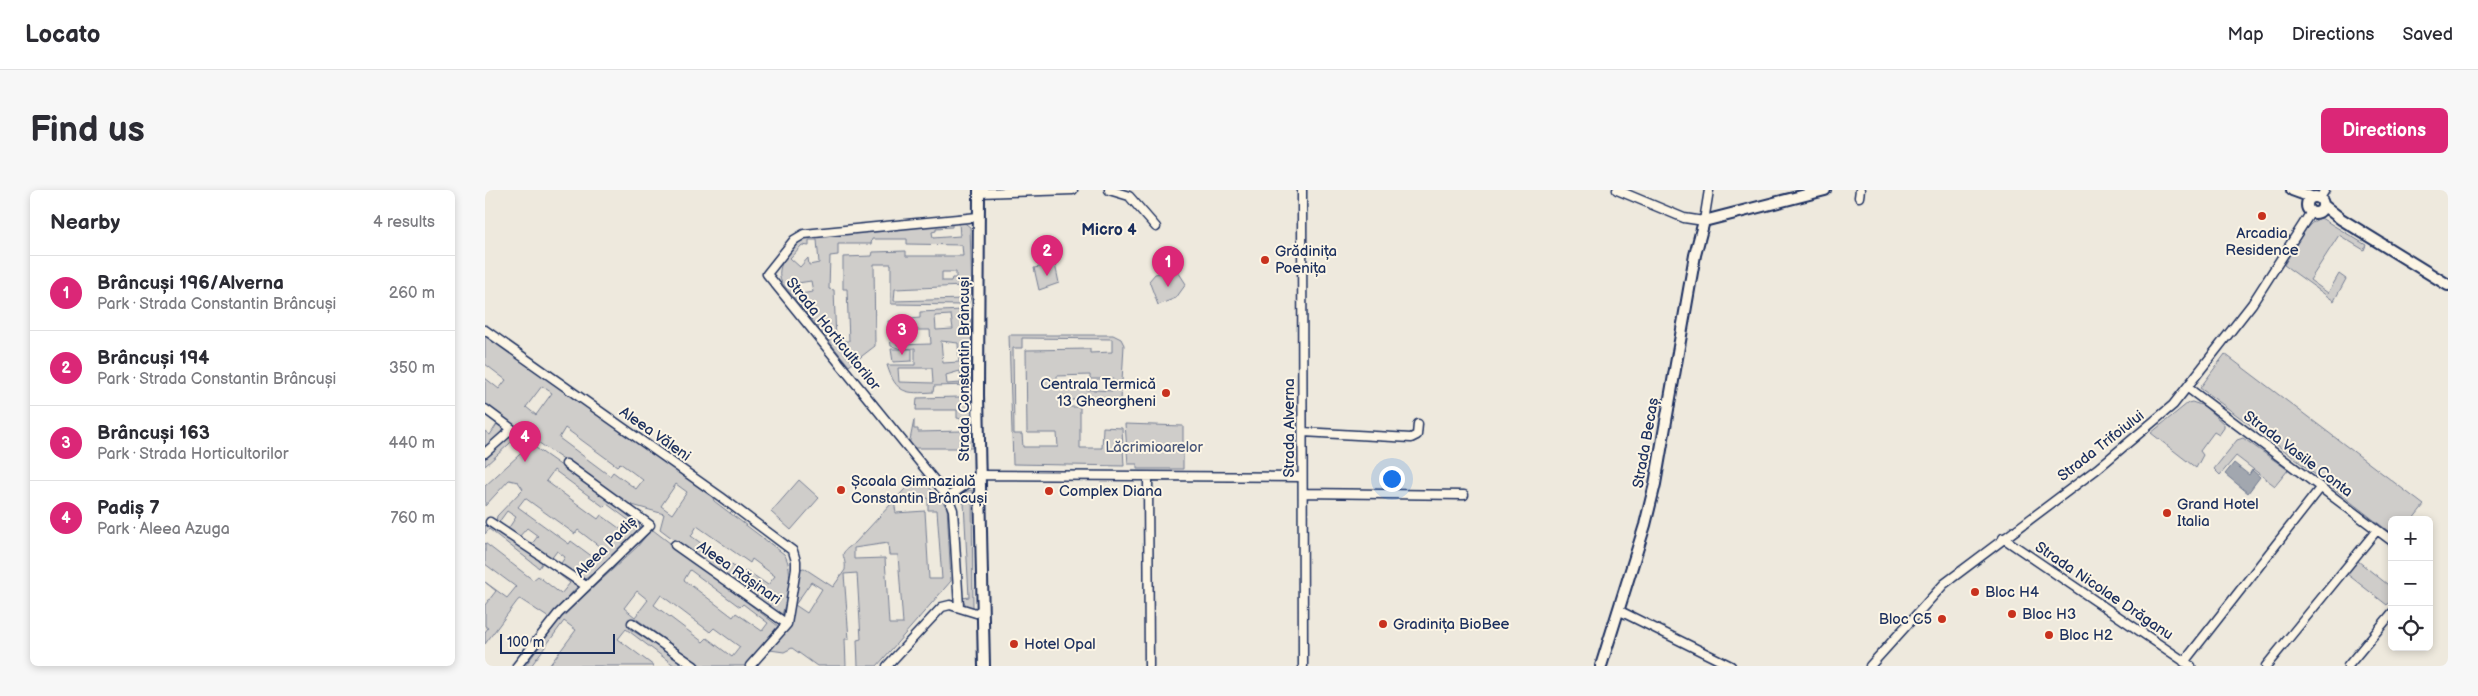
<!DOCTYPE html>
<html lang="en">
<head>
<meta charset="utf-8">
<style>
  :root { --surface:#fff; --page:#f7f7f7; --text:#2b2b33; --muted:#7c7c81; --line:#e1e1e2; --accent:#db2777 }
  body { margin:0; font-family:"Balsamiq Sans",sans-serif; background:var(--page); color:var(--text) }
  .controls { position:absolute; right:15px; bottom:15px; display:grid; overflow:hidden; border-radius:8px; box-shadow:0 2px 8px #0003 }
  .controls button { width:45px; height:45px; display:grid; place-items:center; padding:0; border:0; border-bottom:1px solid var(--line); background:var(--surface); color:var(--text); font:25px sans-serif }
  .scale { position:absolute; left:15px; bottom:12px; width:115px; box-sizing:border-box; padding-left:5px; border:2px solid #1b2f5e; border-top:0; font-size:14px; line-height:18px; white-space:nowrap; color:#1b2f5e; -webkit-text-stroke:4px #fcf5e5; paint-order:stroke }
  .you { position:absolute; left:906px; top:288px; width:18px; height:18px; margin:-12px; border:4px solid #fff; border-radius:50%; background:#1a73e8; box-shadow:0 0 0 8px #1a73e833 }
  .badge { display:grid; place-items:center; width:32px; height:32px; border-radius:50%; background:var(--accent); color:#fff; font-size:16px; font-weight:700 }
  .pin { position:absolute; translate:-50% -41px; filter:drop-shadow(0 1px 2px #0008) }
  .pin::after { content:''; position:absolute; top:26px; width:18px; height:15px; background:inherit; clip-path:polygon(0 0,100% 0,50% 100%) }
  .list { margin:0; padding:0; list-style:none }
  h2 { display:flex; justify-content:space-between; align-items:center; height:65px; margin:0; padding:0 20px; font-size:21px }
  h2 small { font-size:16px; font-weight:400; color:var(--muted) }
  .list li { display:grid; grid-template-columns:32px 1fr auto; gap:15px; align-items:center; box-sizing:border-box; height:75px; padding:0 20px; border-top:1px solid var(--line) }
  .list b { display:block; font-size:19px; white-space:nowrap }
  .list p { margin:0; font-size:16px; white-space:nowrap; color:var(--muted) }
  .list em { font-size:16px; font-style:normal; color:var(--muted) }
  .icon { flex:none; width:28px; height:28px; fill:none; stroke:currentColor; stroke-width:2; stroke-linecap:round; stroke-linejoin:round }
  .map { position:relative; flex:none; width:1963px; height:476px; overflow:hidden; border-radius:8px }
  header { display:flex; align-items:center; gap:30px; box-sizing:border-box; height:70px; padding:0 25px; background:var(--surface); border-bottom:1px solid var(--line) }
  header strong { font-size:24px }
  nav { display:flex; gap:28px; margin-inline-start:auto; font-size:18px }
  .intro { display:flex; align-items:center; justify-content:space-between; box-sizing:border-box; height:120px; padding:0 30px }
  h1 { margin:0; font-size:35px }
  .button { padding:12px 22px; border-radius:8px; background:var(--accent); color:#fff; font-size:18px; font-weight:700 }
  main { display:flex; gap:30px; padding:0 30px }
  aside { flex:1; background:var(--surface); border-radius:8px; box-shadow:0 2px 8px #0003 }
  .map>svg:first-child { display:block }
  .green { fill:#cfcdca; stroke:#757e94; fill-rule:evenodd }
  .water { fill:#a2a7af; stroke:#6c778f }
  .lines { fill:none; stroke-linecap:round; stroke-linejoin:round }
  .minor-casing { stroke:#1b2f5e; stroke-width:11 }
  .major-casing { stroke:#1b2f5e; stroke-width:14 }
  .minor { stroke:#fcf5e5; stroke-width:8 }
  .major { stroke:#fcf5e5; stroke-width:10 }
  .poi-dot { fill:#c8321e; stroke:#fcf5e5; stroke-width:2 }
  .labels { text-anchor:middle; dominant-baseline:central; stroke-width:4; stroke-linejoin:round; paint-order:stroke }
  .poi-label { font-size:15px; fill:#1b2f5e; stroke:#fcf5e5; text-anchor:start }
  .street-label { font-size:15px; fill:#1b2f5e; stroke:#fcf5e5 }
  .park-label { font-size:15px; fill:#485679; stroke:#fcf5e5 }
  .neighbourhood-label { font-size:16px; font-weight:bold; fill:#1b2f5e; stroke:#fcf5e5 }
</style>
</head>
<body>
<header>
<strong>Locato</strong>
<nav><a>Map</a><a>Directions</a><a>Saved</a></nav>
</header>
<div class="intro"><h1>Find us</h1><a class="button">Directions</a></div>
<main>
<aside>
<h2>Nearby<small>4 results</small></h2>
<ul class="list">
<li><span class="badge">1</span><div><b>Brâncuși 196/Alverna</b><p>Park · Strada Constantin Brâncuși</p></div><em>260 m</em></li>
<li><span class="badge">2</span><div><b>Brâncuși 194</b><p>Park · Strada Constantin Brâncuși</p></div><em>350 m</em></li>
<li><span class="badge">3</span><div><b>Brâncuși 163</b><p>Park · Strada Horticultorilor</p></div><em>440 m</em></li>
<li><span class="badge">4</span><div><b>Padiș 7</b><p>Park · Aleea Azuga</p></div><em>760 m</em></li>
</ul>
</aside>
<div class="map">
<svg width="1963" height="476" viewBox="0 0 1963 476">
  <rect width="100%" height="100%" fill="#eee9dd"/>
  <filter id="ink" filterUnits="userSpaceOnUse"><feTurbulence type="fractalNoise" baseFrequency=".02" numOctaves="2"/><feDisplacementMap in="SourceGraphic" scale="10" xChannelSelector="R" yChannelSelector="G"/><feConvolveMatrix kernelMatrix="1 2 1 2 8 2 1 2 1" color-interpolation-filters="sRGB"/></filter>
  <g filter="url(#ink)">
    <path class="green" d="M 1836,28 L 1881,55 L 1879,60 L 1854,45 L 1825,90 L 1843,103 L 1854,84 L 1861,89 L 1849,111 L 1799,75 C 1809,59 1818,34 1836,28 Z
      M 477,31 L 485,37 L 487,105 L 484,112 L 478,115 L 406,114 L 406,74 L 389,74 L 390,156 L 364,176 L 297,93 C 288,76 307,57 321,47 ZM 474,33 L 475,46 L 448,48 L 447,42 L 451,41 L 451,38 L 467,37 L 467,34 ZM 387,49 L 422,49 L 422,54 L 477,55 L 478,66 L 421,66 L 421,61 L 388,62 L 387,66 L 358,67 L 358,99 L 362,99 L 364,151 L 351,151 L 349,100 L 344,99 L 345,66 L 353,65 L 353,54 L 386,54 ZM 324,50 L 332,50 L 334,73 L 324,75 L 323,68 L 315,77 L 305,68 L 317,55 L 324,56 ZM 457,82 L 471,82 L 471,88 L 467,88 L 466,91 L 457,91 ZM 326,91 L 328,102 L 315,104 L 313,93 ZM 479,96 L 479,109 L 409,111 L 410,99 Z
      M 570,74 L 574,93 L 554,100 L 549,78 Z
      M 692,80 L 701,94 L 691,108 L 673,115 L 664,91 L 670,84 Z
      M 477,120 L 486,129 L 487,192 L 485,195 L 449,196 L 448,202 C 421,204 411,204 402,175 L 430,175 L 430,158 L 419,159 L 427,159 L 427,171 L 408,172 L 406,159 L 417,159 L 406,156 L 403,131 L 435,128 L 435,122 ZM 466,125 L 468,139 L 451,140 L 450,126 ZM 410,140 L 445,140 L 446,154 L 412,155 ZM 456,151 L 473,153 L 474,172 L 458,173 ZM 413,178 L 447,178 L 448,193 L 414,192 ZM 475,181 L 476,193 L 462,194 L 461,185 Z
      M 0,142 L 226,302 L 229,311 L 299,364 C 310,381 302,409 296,428 L 292,428 L 175,339 L 179,324 L 140,313 L 0,215 L 0,188 L 14,199 L 21,190 L 0,174 ZM 57,196 L 67,203 L 51,225 L 41,217 ZM 80,238 L 132,276 L 135,273 L 158,290 L 151,299 L 128,282 L 125,286 L 74,248 ZM 191,294 L 202,302 L 187,324 L 176,316 ZM 212,336 L 265,373 L 267,369 L 290,386 L 283,395 L 261,380 L 258,383 L 206,346 Z
      M 524,145 L 628,145 L 636,149 L 639,155 L 636,210 L 583,210 L 582,217 L 595,217 L 595,258 L 617,258 L 618,237 L 637,238 L 639,276 L 528,274 ZM 537,148 L 627,149 L 627,162 L 605,163 L 605,159 L 541,160 L 542,243 L 572,243 L 573,257 L 538,257 L 537,244 L 529,244 L 528,158 L 537,158 ZM 605,185 L 605,189 L 628,189 L 628,201 L 572,198 L 572,186 Z
      M 1740,164 L 1939,315 L 1927,330 L 1907,330 L 1907,344 L 1783,248 L 1715,198 Z
      M 474,207 L 483,208 L 488,215 L 487,258 L 427,258 L 424,255 L 429,230 L 429,239 L 433,239 L 433,242 L 477,241 L 477,229 L 472,228 L 472,220 L 431,220 L 432,208 Z
      M 1707,212 L 1719,216 L 1739,234 L 1739,238 L 1734,245 L 1729,242 L 1715,261 L 1718,265 L 1711,278 L 1666,243 L 1703,213 Z
      M 0,220 L 19,235 L 15,245 L 0,258 L 0,241 L 5,245 L 12,234 L 0,225 Z
      M 640,234 L 698,236 L 698,279 L 652,279 L 652,274 L 643,274 Z
      M 29,240 L 51,258 L 154,330 L 155,341 C 144,352 134,360 122,370 C 114,377 108,385 98,390 L 11,331 L 12,326 L 38,299 L 33,292 L 24,290 L 0,316 L 0,296 L 45,255 L 35,244 L 0,276 L 0,266 ZM 69,280 L 119,317 L 122,314 L 149,334 L 141,343 L 116,325 L 113,329 L 61,291 ZM 40,308 L 90,344 L 93,340 L 119,360 L 112,370 L 86,351 L 84,354 L 33,317 ZM 22,321 L 31,327 L 23,339 L 14,332 ZM 42,338 L 53,346 L 46,355 L 34,347 ZM 72,361 L 80,367 L 75,375 L 66,369 Z
      M 1758,248 L 1803,280 L 1790,296 L 1751,266 L 1735,285 L 1729,279 L 1752,250 Z
      M 431,287 L 435,287 L 462,317 L 466,391 L 392,476 L 373,476 L 372,450 L 376,449 L 372,383 L 359,384 L 364,449 L 360,449 L 361,476 L 332,476 L 307,458 L 299,462 L 285,460 L 303,435 L 314,379 L 319,378 L 348,397 L 360,380 C 362,364 350,366 370,353 ZM 443,308 L 443,320 L 452,320 L 457,389 L 444,389 L 440,321 L 411,323 L 409,311 ZM 403,353 L 404,365 L 413,365 L 418,434 L 404,434 L 400,368 L 369,369 L 369,358 ZM 326,392 L 337,399 L 322,423 L 310,415 Z
      M 314,290 L 334,308 L 306,340 L 286,322 Z
      M 487,300 L 488,418 L 482,417 L 477,408 L 484,407 L 479,313 L 471,311 L 479,302 Z
      M 0,335 L 4,336 L 93,396 L 64,428 L 35,409 L 33,410 L 0,454 L 0,442 L 3,438 L 0,436 L 0,415 L 11,401 L 0,392 L 22,408 L 31,397 L 0,374 L 0,353 L 48,390 L 53,386 L 76,404 L 85,393 L 58,372 L 54,378 L 4,339 L 0,344 Z
      M 168,340 L 293,436 L 260,476 L 217,476 L 150,428 L 143,436 L 145,439 L 204,476 L 194,472 L 190,476 L 141,439 L 133,449 L 169,476 L 64,476 L 91,440 L 79,431 L 46,476 L 40,476 L 77,426 L 152,357 L 164,342 ZM 205,380 L 255,417 L 258,414 L 283,433 L 277,441 L 251,423 L 248,427 L 199,390 ZM 152,401 L 163,410 L 150,427 L 139,418 ZM 176,405 L 225,442 L 229,438 L 255,457 L 247,467 L 222,448 L 218,452 L 169,415 Z
      M 1873,371 L 1907,398 L 1907,409 L 1902,415 L 1862,384 Z"/>
    <path class="water" d="M 1749,273 L 1764,285 L 1767,280 L 1775,287 L 1763,303 L 1740,284 Z"/>
    <g class="lines">
      <g class="minor-casing">
        <path id="minor" d="M 624,0 L 644,6 L 671,37
          M 817,0 L 818,476
          M 1132,0 L 1199,28 L 1219,31 L 1224,0
          M 494,3 L 588,0
          M 1374,7 L 1375,0
          M 1835,8 L 1840,0
          M 0,140 L 236,307 L 308,361 L 311,371 L 311,379 L 302,434 L 265,476
          M 1703,198 L 1907,351
          M 0,219 L 27,239 L 0,263
          M 818,242 L 926,248 L 932,245 L 933,234
          M 663,287 L 664,476
          M 818,303 L 979,305
          M 463,307 L 495,285 L 817,287
          M 5,332 L 101,396
          M 1518,348 L 1706,476
          M 190,355 L 302,434
          M 474,417 L 468,320 L 463,307 L 282,84 L 309,50 L 319,44 L 493,27
          M 1133,420 L 1246,476
          M 147,433 L 209,476
          M 1699,472 L 1836,297
          M 32,476 L 73,424 L 165,335 L 81,274
          M 402,476 L 457,417 L 465,415 L 491,423 L 498,419
          M 1385,476 L 1459,394 L 1612,279 L 1688,215 L 1767,114 L 1826,22
          M 1781,476 L 1892,340
          M 1863,476 L 1907,423"/>
      </g>
      <g class="major-casing">
        <path id="major" d="M 494,0 L 493,205 L 499,476
          M 1807,0 L 1826,7
          M1822 15a8 8 0 1 1 16 0a8 8 0 1 1-16 0Z
          M 1838,15 L 1856,29 L 1963,95
          M 1116,476 L 1160,335 L 1170,294 L 1210,65 L 1219,31 L 1340,0"/>
      </g>
      <use href="#minor" class="minor"/>
      <use href="#major" class="major"/>
    </g>
  </g>
  <g class="poi-dot">
    <circle cx="1777" cy="26" r="5"/>
    <circle cx="780" cy="70" r="5"/>
    <circle cx="681" cy="203" r="5"/>
    <circle cx="356" cy="300" r="5"/>
    <circle cx="564" cy="301" r="5"/>
    <circle cx="1682" cy="323" r="5"/>
    <circle cx="1490" cy="402" r="5"/>
    <circle cx="1527" cy="424" r="5"/>
    <circle cx="1457" cy="429" r="5"/>
    <circle cx="898" cy="434" r="5"/>
    <circle cx="1564" cy="445" r="5"/>
    <circle cx="529" cy="454" r="5"/>
  </g>
  <g class="labels">
    <g class="poi-label">
      <text x="1777" y="43" text-anchor="middle">Arcadia<tspan x="1777" dy="17">Residence</tspan></text>
      <text x="790" y="61">Grădinița<tspan x="790" dy="17">Poenița</tspan></text>
      <text x="671" y="194" text-anchor="end">Centrala Termică<tspan x="671" dy="17">13 Gheorgheni</tspan></text>
      <text x="366" y="291">Școala Gimnazială<tspan x="366" dy="17">Constantin Brâncuși</tspan></text>
      <text x="574" y="301">Complex Diana</text>
      <text x="1692" y="314">Grand Hotel<tspan x="1692" dy="17">Italia</tspan></text>
      <text x="1500" y="402">Bloc H4</text>
      <text x="1537" y="424">Bloc H3</text>
      <text x="1447" y="429" text-anchor="end">Bloc C5</text>
      <text x="908" y="434">Gradinița BioBee</text>
      <text x="1574" y="445">Bloc H2</text>
      <text x="539" y="454">Hotel Opal</text>
    </g>
    <g class="street-label">
      <text transform="translate(348 144) rotate(51)">Strada Horticultorilor</text>
      <text transform="translate(479 179) rotate(-90)">Strada Constantin Brâncuși</text>
      <text transform="translate(804 238) rotate(-90)">Strada Alverna</text>
      <text transform="translate(170 244) rotate(35)">Aleea Văleni</text>
      <text transform="translate(1161 253) rotate(-80)">Strada Becaș</text>
      <text transform="translate(1616 256) rotate(-38)">Strada Trifoiului</text>
      <text transform="translate(1813 264) rotate(37)">Strada Vasile Conta</text>
      <text transform="translate(121 357) rotate(-45)">Aleea Padiș</text>
      <text transform="translate(254 383) rotate(35)">Aleea Rășinari</text>
      <text transform="translate(1619 401) rotate(34)">Strada Nicolae Drăganu</text>
    </g>
    <g class="park-label">
      <text x="669" y="257">Lăcrimioarelor</text>
    </g>
    <g class="neighbourhood-label">
      <text x="624" y="40">Micro 4</text>
    </g>
  </g>
</svg>
<div class="controls">
<button>+</button>
<button>−</button>
<button><svg class="icon" aria-label="locate" viewBox="0 0 24 24"><circle cx="12" cy="12" r="6"/><path d="M12 2v4M12 18v4M2 12h4M18 12h4"/></svg></button>
</div>
<div class="scale">100 m</div>
<div class="you"></div>
<div class="pin badge" style="left:683px;top:97px">1</div>
<div class="pin badge" style="left:562px;top:86px">2</div>
<div class="pin badge" style="left:417px;top:165px">3</div>
<div class="pin badge" style="left:40px;top:272px">4</div>
</div>
</main>
</body>
</html>
